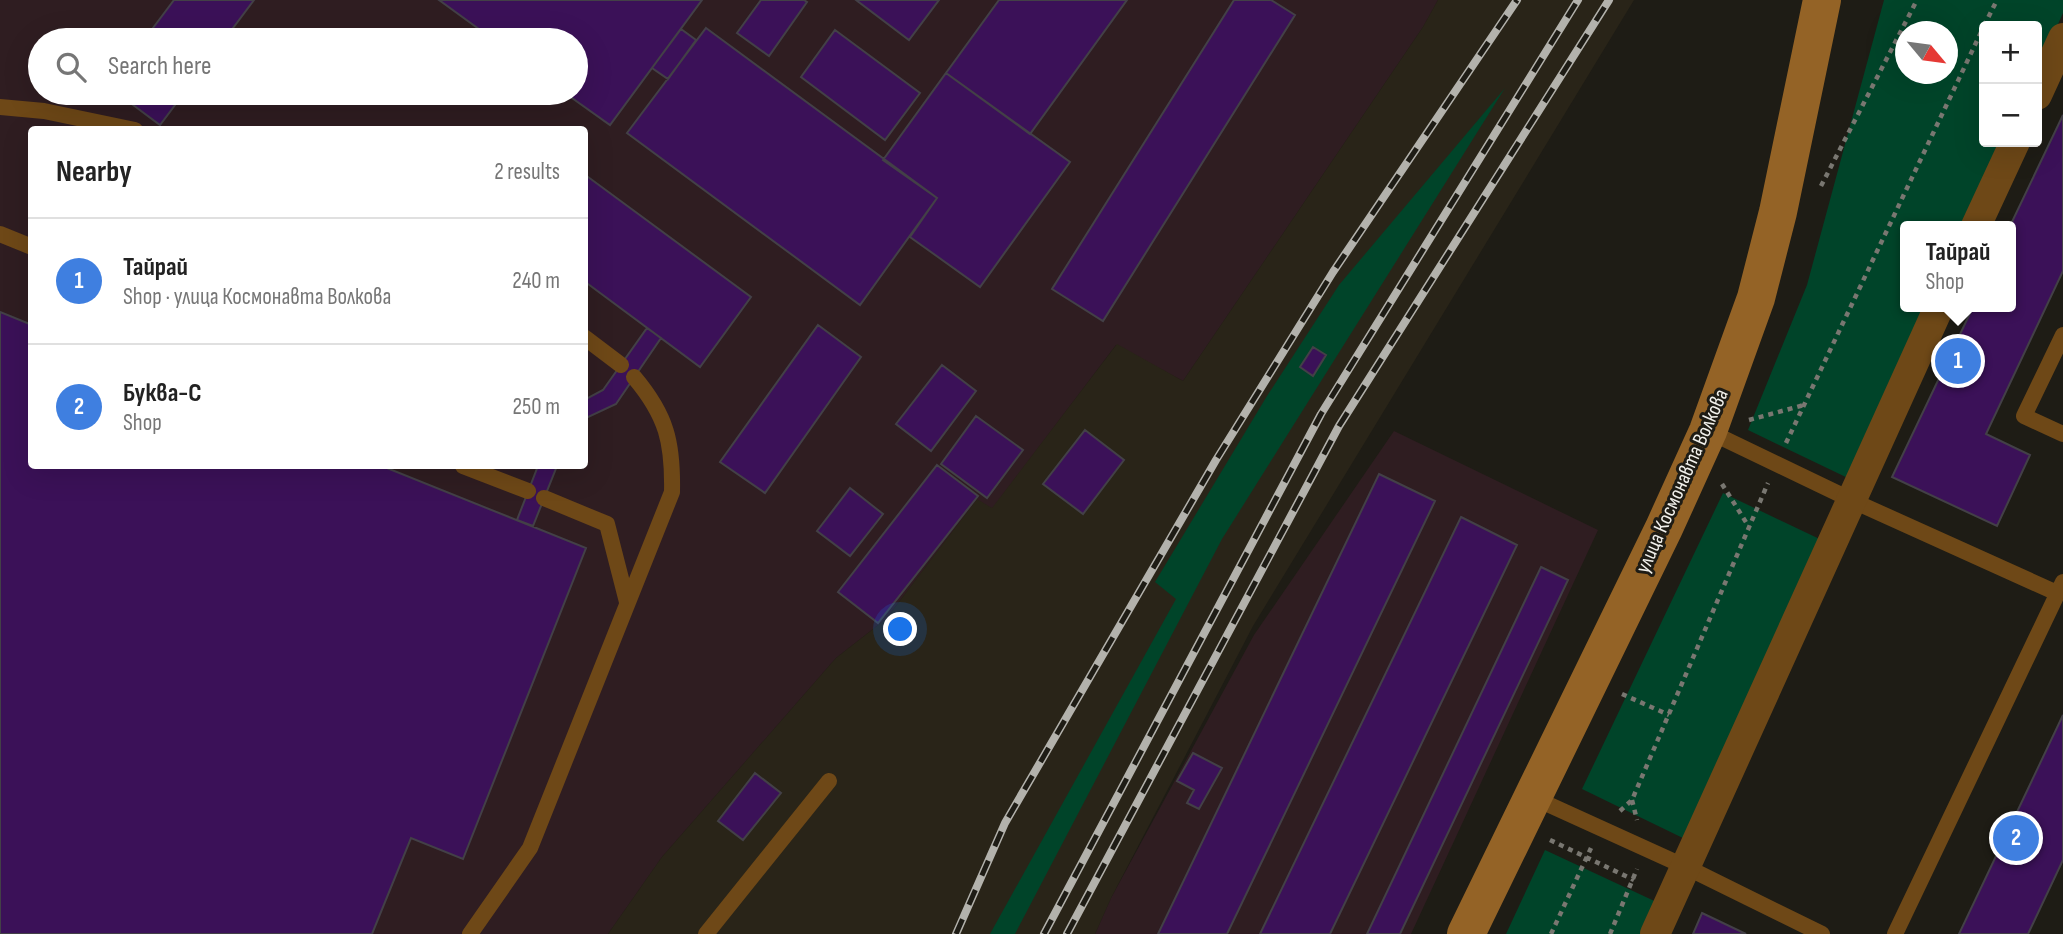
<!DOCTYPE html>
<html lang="en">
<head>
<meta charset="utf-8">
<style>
  :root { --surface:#fff; --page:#f2f2f2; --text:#222; --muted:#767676; --line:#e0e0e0; --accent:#0f766e }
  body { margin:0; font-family:"Sofia Sans Condensed",sans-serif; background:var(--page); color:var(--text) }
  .controls { position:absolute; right:21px; top:21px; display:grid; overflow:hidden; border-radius:7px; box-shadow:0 7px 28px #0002 }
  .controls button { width:63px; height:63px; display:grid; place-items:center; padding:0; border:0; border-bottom:2px solid var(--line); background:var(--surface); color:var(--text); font:35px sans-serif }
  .compass { position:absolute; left:1895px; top:21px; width:63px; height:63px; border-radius:50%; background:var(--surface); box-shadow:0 7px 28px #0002; rotate:119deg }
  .you { position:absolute; left:901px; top:630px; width:24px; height:24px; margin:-18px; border:5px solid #fff; border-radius:50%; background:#1a73e8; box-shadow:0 0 0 10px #1a73e833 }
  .badge { display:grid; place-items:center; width:46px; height:46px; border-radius:50%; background:var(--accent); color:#fff; font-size:23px; font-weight:700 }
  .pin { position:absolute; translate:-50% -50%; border:4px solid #fff; box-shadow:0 2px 7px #0006 }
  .popup { position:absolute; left:1900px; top:221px; width:116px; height:91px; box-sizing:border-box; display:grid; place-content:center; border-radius:7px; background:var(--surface); filter:drop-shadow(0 2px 5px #0005); font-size:23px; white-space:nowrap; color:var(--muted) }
  .popup b { font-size:26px; color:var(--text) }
  .popup::after { content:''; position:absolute; left:50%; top:100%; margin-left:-14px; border:14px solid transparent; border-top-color:var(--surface) }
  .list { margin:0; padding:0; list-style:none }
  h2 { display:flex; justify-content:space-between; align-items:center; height:91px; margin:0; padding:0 28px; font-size:30px }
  h2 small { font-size:23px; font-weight:400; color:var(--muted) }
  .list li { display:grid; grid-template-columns:46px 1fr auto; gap:21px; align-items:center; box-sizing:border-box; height:126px; padding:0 28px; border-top:2px solid var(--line) }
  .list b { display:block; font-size:26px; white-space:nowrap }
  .list p { margin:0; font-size:23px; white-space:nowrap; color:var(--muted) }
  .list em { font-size:23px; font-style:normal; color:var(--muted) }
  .icon { flex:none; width:38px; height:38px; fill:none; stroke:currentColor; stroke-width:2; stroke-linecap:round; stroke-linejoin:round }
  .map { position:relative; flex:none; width:2063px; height:934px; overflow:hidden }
  .search { position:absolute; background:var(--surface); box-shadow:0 7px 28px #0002; left:28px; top:28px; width:560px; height:77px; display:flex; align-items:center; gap:18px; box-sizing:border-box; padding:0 24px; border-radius:38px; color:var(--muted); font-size:26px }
  .panel { position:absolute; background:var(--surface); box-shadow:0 7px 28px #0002; left:28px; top:126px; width:560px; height:343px; border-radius:7px }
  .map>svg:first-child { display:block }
  .industrial { fill:#2f1d21; fill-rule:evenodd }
  .built { fill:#292418 }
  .green { fill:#004429; fill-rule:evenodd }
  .building { fill:#3b1158; stroke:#434047; stroke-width:2 }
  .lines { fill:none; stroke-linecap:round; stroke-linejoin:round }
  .path { stroke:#797771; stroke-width:4.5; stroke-dasharray:5 5; stroke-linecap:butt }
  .lane { stroke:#6e4817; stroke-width:16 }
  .street { stroke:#6e4817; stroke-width:30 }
  .secondary { stroke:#946326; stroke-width:38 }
  .rail-casing { stroke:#b3b2ac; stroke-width:8 }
  .rail { stroke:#1e1c15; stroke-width:5; stroke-dasharray:16; stroke-linecap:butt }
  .labels { text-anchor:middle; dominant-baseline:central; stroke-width:6; stroke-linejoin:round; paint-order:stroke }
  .street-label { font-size:21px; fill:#f2f1ec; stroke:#1e1c15 }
</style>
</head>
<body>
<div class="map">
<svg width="2063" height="934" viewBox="0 0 2063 934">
  <rect width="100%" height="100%" fill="#1e1c15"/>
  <path class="industrial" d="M 0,0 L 1438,0 L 1423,27 L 1183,381 L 1116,345 L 992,509 L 977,500 L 886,619 L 836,658 L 662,857 L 608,934 L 0,934 ZM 40,40 L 576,40 L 576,93 L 40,93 ZM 32,130 L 584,130 L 584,466 L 32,466 Z
    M 1394,431 L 1598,530 L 1411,934 L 1095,934 L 1111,898 L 1254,635 Z"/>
  <path class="built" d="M 1438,0 L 1634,0 L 1253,626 L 1111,898 L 1095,934 L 608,934 L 662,857 L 836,658 L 886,619 L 977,499 L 992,508 L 1117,344 L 1183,381 L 1423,27 Z"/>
  <path class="green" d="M 1884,0 L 2063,0 L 2063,13 L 2037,71 L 2037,26 L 1984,26 L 1984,142 L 2005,142 L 1967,226 L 1906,226 L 1906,307 L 1931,307 L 1852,480 L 1748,430 L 1807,285 ZM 1906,32 L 1948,32 L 1948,74 L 1906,74 Z
    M 1505,88 L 1222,539 L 1015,934 L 990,934 L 1176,599 L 1155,582 L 1267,396 L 1339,285 ZM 1313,347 L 1326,355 L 1313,375 L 1300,367 Z
    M 1723,493 L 1828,543 L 1687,840 L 1582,789 Z
    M 1545,850 L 1663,905 L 1649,934 L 1506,934 Z"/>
  <path class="building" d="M 174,0 L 254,0 L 224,40 L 144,40 Z
    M 439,0 L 702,0 L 610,125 L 565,93 L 576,93 L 576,40 L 494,40 Z
    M 761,0 L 804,0 L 807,2 L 769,56 L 737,33 Z
    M 856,0 L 939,0 L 909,40 Z
    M 999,0 L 1127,0 L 1030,134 L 946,73 Z
    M 1234,0 L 1271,0 L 1295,15 L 1103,321 L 1052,289 Z
    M 706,28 L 937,198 L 860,305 L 627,133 Z
    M 681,29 L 696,40 L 668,79 L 652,68 Z
    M 835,30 L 920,93 L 885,140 L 801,77 Z
    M 946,73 L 1070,162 L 980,287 L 910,237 L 937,198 L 883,160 Z
    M 117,93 L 184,93 L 160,125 Z
    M 2063,115 L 2063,271 L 1986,434 L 2030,455 L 1997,526 L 1892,477 L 1973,307 L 2010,307 L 2010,226 Z
    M 584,174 L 751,297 L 700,367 L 584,281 Z
    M 0,312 L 32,325 L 32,466 L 382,466 L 586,548 L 463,859 L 411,838 L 372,934 L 0,934 Z
    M 818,325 L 861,357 L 765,493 L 720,462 Z
    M 647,328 L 661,338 L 616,404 L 584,419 L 584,400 L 603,390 Z
    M 1313,347 L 1326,355 L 1313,376 L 1300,367 Z
    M 942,365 L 976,391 L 931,451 L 896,424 Z
    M 976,416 L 1023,450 L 987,498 L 941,464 Z
    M 1085,430 L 1124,460 L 1083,514 L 1043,484 Z
    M 937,465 L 978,496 L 878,623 L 838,592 Z
    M 538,466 L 557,466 L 533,526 L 517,520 Z
    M 1379,474 L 1435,501 L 1227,934 L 1158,934 Z
    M 850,488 L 883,514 L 850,556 L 817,531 Z
    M 1461,517 L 1517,545 L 1330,934 L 1260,934 Z
    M 1541,567 L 1568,580 L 1400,934 L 1367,934 Z
    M 2063,715 L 2063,860 L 2028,934 L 1959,934 Z
    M 1193,753 L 1222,768 L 1199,809 L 1187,803 L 1194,790 L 1177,781 Z
    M 755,773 L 781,793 L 743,840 L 718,821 Z
    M 1702,913 L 1746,934 L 1693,934 Z"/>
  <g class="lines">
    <path class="path" d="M 1984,26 L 1997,0
      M 1821,186 L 1917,0
      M 1749,420 L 1804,405
      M 1786,443 L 1984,26
      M 1722,484 L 1749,527
      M 1622,694 L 1669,715
      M 1632,800 L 1637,820
      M 1620,811 L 1632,800 L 1768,483
      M 1550,840 L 1634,880
      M 1551,934 L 1591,848
      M 1610,934 L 1637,869"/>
    <path class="lane" d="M 0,107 L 44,111 L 135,130
      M 0,234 L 32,247
      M 2063,335 L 2024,416 L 2063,434
      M 584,337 L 621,365
      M 1708,431 L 1862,505 L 2057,593
      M 463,466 L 528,491
      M 544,498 L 607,524 L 627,602
      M 1532,797 L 1686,867 L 1822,934
      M 470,934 L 530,848 L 672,492 C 673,443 667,416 634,377
      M 706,934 L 829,781
      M 1895,934 L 2063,582"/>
    <path class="street" d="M 2037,95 L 2063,38
      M 1976,226 L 2015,142
      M 1655,934 L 1939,307"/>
    <path class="secondary" d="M 1466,934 L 1664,528 L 1708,431 L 1756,298 L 1778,212 L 1822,0"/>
    <g class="rail-casing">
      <path id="rail" d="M 956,934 L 1005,823 L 1216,460 L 1333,272 L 1517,0
        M 1044,934 L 1321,414 L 1578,0
        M 1067,934 L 1339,426 L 1609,0"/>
    </g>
    <use href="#rail" class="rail"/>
  </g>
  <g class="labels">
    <g class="street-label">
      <text transform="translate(1682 481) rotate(-66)">улица Космонавта Волкова</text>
    </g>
  </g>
</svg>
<div class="controls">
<button>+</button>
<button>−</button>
</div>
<svg class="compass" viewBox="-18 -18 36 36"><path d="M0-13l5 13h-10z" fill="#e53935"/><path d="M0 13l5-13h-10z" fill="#767676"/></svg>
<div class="you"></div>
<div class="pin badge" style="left:1958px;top:361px;background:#3f7fe0">1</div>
<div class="popup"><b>Тайрай</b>Shop</div>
<div class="pin badge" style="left:2016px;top:838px;background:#3f7fe0">2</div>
<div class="search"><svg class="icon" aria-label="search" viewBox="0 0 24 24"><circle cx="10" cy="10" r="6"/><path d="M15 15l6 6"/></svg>Search here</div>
<section class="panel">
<h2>Nearby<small>2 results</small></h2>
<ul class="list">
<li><span class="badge" style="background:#3f7fe0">1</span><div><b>Тайрай</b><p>Shop · улица Космонавта Волкова</p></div><em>240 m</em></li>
<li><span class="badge" style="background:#3f7fe0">2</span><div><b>Буква-С</b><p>Shop</p></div><em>250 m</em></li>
</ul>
</section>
</div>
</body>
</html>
